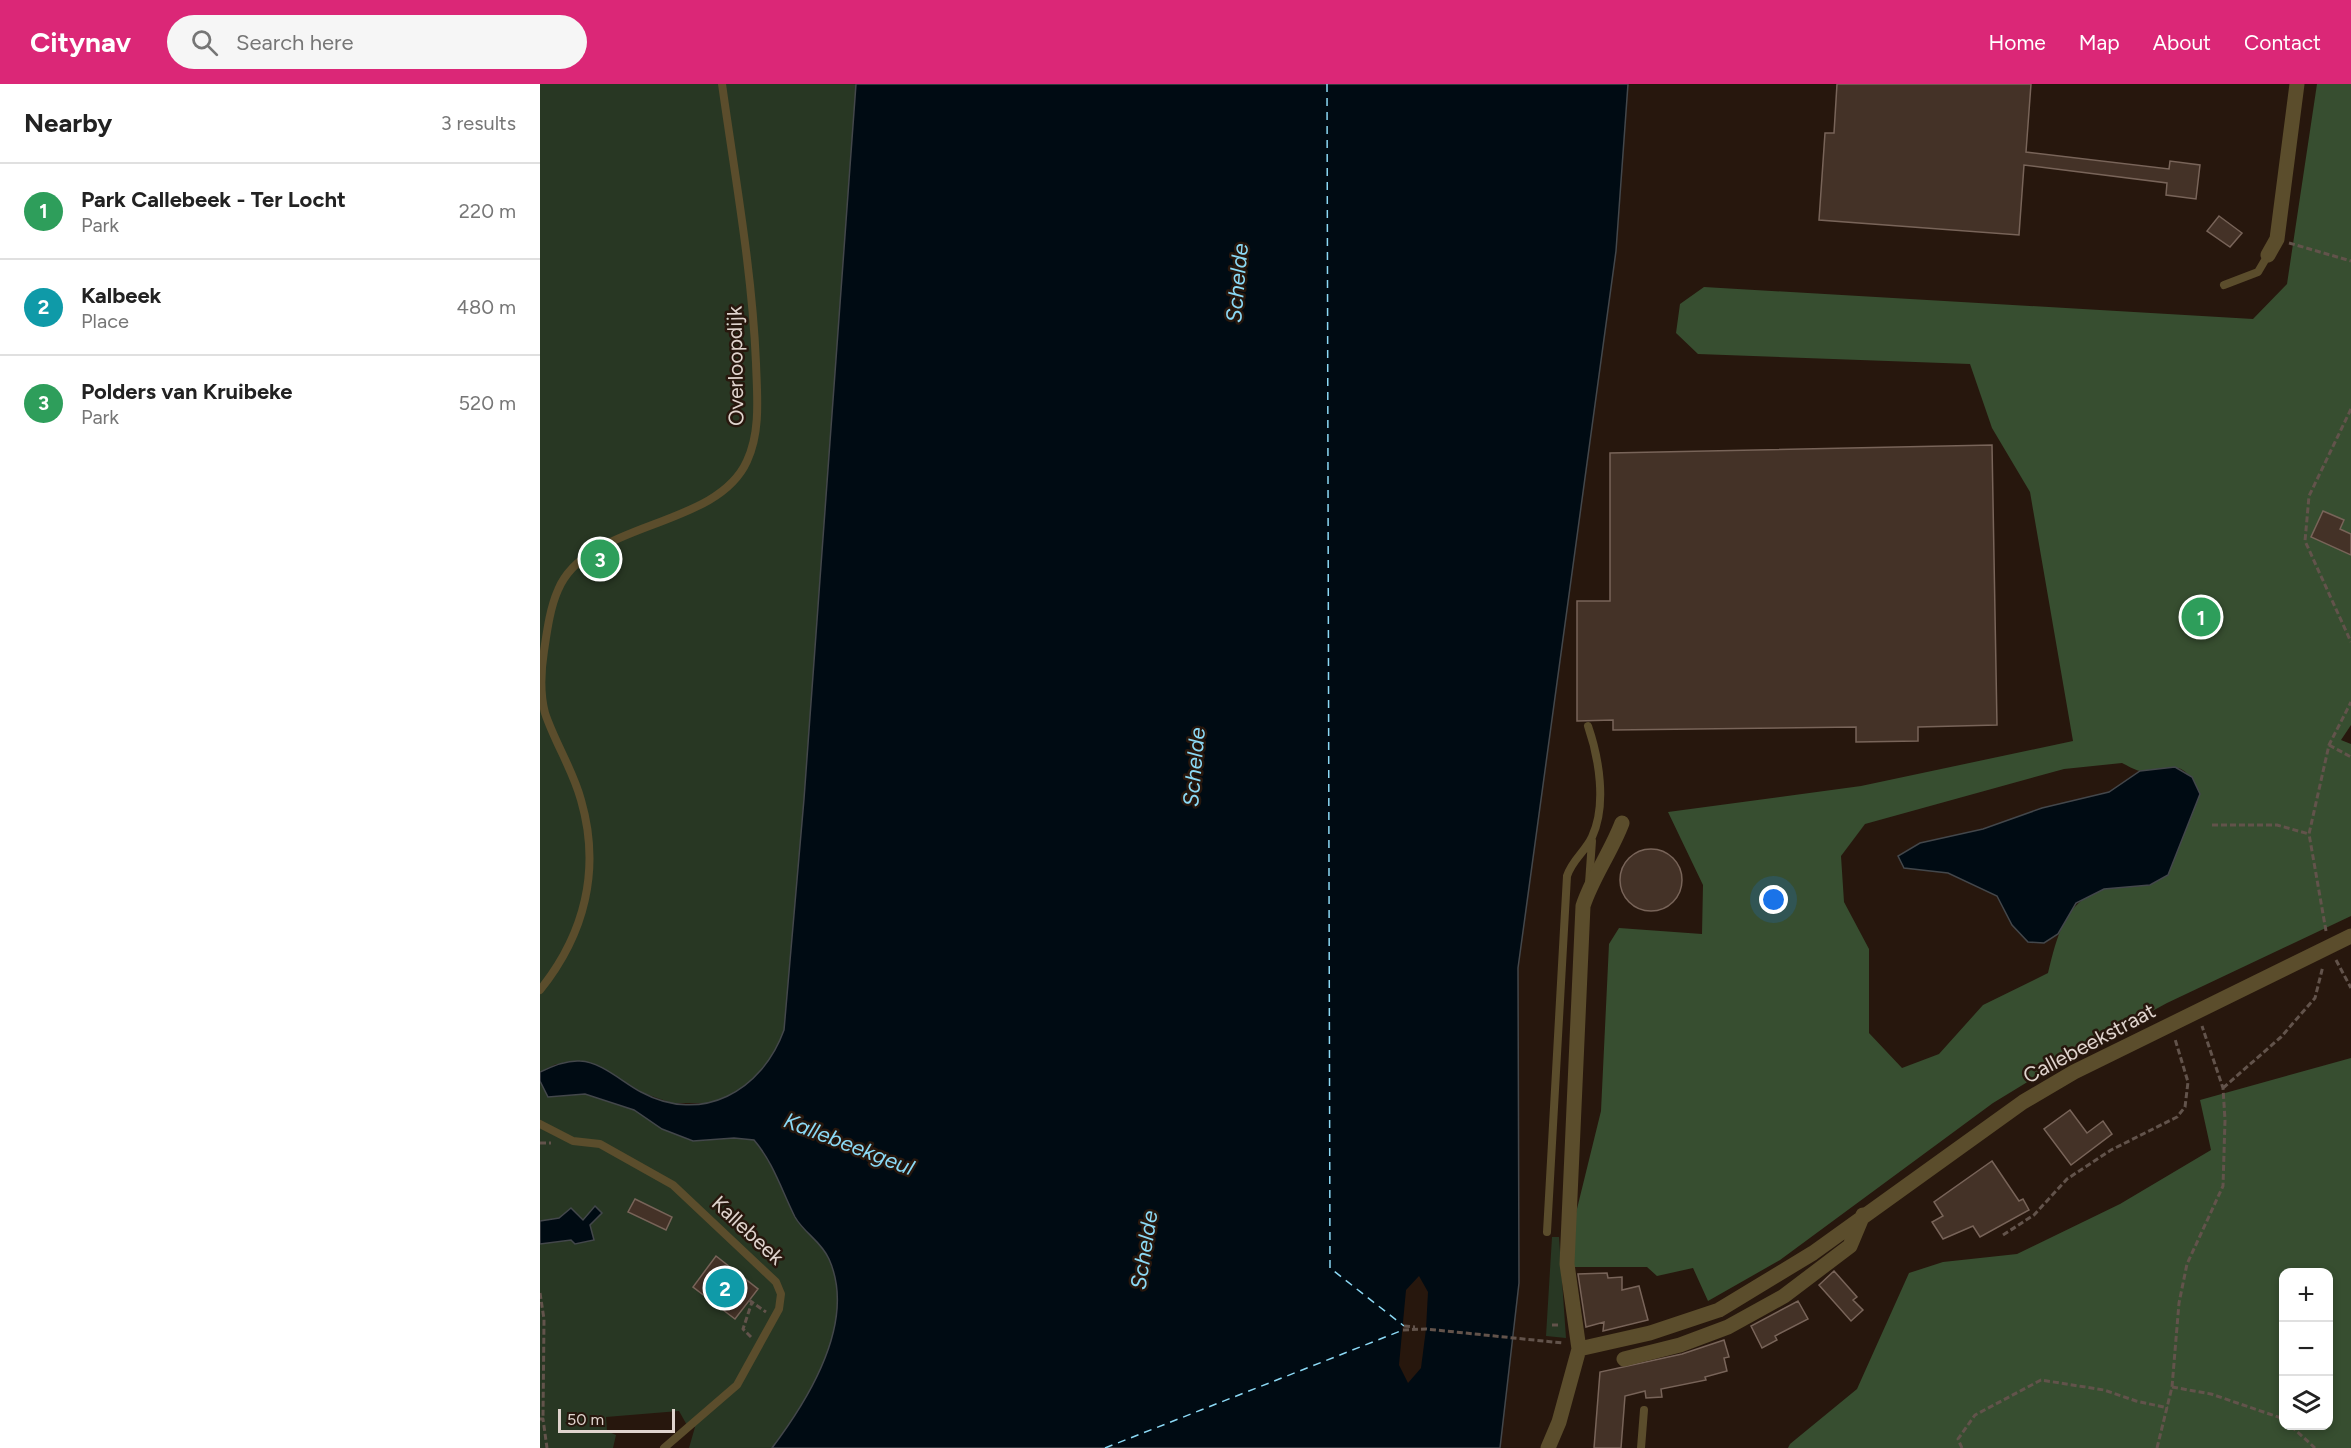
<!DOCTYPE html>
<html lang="en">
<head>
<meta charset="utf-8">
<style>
  :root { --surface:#fff; --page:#f6f6f6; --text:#222; --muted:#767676; --line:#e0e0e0; --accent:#db2777 }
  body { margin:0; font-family:Figtree,sans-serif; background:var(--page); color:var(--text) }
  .controls { position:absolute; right:18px; bottom:18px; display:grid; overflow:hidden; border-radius:12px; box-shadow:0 3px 9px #0003 }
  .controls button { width:54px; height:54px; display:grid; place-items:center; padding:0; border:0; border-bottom:2px solid var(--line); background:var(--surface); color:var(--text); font:30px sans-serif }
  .scale { position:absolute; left:18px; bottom:15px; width:117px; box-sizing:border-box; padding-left:6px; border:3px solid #e0d4ce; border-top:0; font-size:16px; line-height:21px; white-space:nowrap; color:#e0d4ce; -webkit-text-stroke:4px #27170d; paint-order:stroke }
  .you { position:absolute; left:1234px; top:816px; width:21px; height:21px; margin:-15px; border:4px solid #fff; border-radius:50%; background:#1a73e8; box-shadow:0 0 0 9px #1a73e833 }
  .badge { display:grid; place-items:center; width:39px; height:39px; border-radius:50%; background:var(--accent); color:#fff; font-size:20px; font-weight:700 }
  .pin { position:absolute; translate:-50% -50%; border:3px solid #fff; box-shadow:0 2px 6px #0006 }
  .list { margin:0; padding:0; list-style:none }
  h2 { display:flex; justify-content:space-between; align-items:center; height:78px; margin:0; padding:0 24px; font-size:26px }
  h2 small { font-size:20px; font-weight:400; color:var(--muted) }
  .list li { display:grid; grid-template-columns:39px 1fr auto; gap:18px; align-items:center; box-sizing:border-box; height:96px; padding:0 24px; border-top:2px solid var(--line) }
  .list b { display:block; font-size:22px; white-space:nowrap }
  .list p { margin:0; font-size:20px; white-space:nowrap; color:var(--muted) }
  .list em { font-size:20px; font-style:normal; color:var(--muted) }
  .icon { flex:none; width:33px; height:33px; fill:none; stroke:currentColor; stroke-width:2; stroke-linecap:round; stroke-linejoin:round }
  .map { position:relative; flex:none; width:1811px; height:1364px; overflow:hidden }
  header { display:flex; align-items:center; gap:36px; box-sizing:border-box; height:84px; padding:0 30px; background:var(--accent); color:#fff }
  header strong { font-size:28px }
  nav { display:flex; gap:33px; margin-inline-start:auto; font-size:21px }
  .search { width:420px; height:54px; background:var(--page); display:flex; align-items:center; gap:15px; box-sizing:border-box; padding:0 21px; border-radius:33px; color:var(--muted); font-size:22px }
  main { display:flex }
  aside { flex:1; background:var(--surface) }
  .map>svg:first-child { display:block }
  .green { fill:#283723 }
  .forest { fill:#374e30; fill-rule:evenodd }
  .water { fill:#000b13; stroke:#43474b; stroke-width:1.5 }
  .pier { fill:#27170d }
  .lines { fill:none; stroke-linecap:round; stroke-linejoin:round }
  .ferry { stroke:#8bd9f5; stroke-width:1.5; stroke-dasharray:8 6; stroke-linecap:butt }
  .building { fill:#443227; stroke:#786459; stroke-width:1.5 }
  .path { stroke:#62534b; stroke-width:3; stroke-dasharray:6 3; stroke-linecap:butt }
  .lane { stroke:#5b4d2c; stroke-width:8 }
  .street { stroke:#5b4d2c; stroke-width:15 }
  .labels { text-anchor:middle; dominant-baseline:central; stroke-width:5; stroke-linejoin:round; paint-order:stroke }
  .street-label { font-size:21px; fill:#e0d4ce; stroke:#27170d }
  .water-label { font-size:22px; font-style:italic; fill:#8bd9f5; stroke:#27170d }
</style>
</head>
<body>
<header>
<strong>Citynav</strong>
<div class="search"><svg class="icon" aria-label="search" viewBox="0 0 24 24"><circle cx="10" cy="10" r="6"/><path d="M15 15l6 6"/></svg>Search here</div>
<nav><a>Home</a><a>Map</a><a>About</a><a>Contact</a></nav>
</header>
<main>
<aside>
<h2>Nearby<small>3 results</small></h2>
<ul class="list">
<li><span class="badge" style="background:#2e9e5b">1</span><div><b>Park Callebeek - Ter Locht</b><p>Park</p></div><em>220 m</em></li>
<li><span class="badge" style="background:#0f9aa8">2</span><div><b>Kalbeek</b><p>Place</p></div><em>480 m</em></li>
<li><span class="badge" style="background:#2e9e5b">3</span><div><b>Polders van Kruibeke</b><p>Park</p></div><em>520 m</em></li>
</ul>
</aside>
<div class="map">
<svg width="1811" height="1364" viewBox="0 0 1811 1364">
  <rect width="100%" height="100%" fill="#27170d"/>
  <path class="green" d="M 0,0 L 316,0 L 264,715 L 244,946 L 235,970 L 217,993 L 192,1011 L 171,1019 L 132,1019 L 103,1009 L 67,987 L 16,980 L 0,988 Z
    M 0,997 L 8,1013 L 45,1010 L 94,1026 L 122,1045 L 153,1057 L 194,1054 L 214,1056 C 233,1079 242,1107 255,1133 C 264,1149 281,1157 289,1175 C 317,1238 269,1315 232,1364 L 149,1364 L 155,1343 L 148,1343 L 139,1327 L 66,1333 L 67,1347 L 76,1351 L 73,1364 L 0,1364 Z
    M 1012,1153 L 1019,1153 L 1026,1254 L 1006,1252 Z"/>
  <path class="forest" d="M 1777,0 L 1811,0 L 1811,641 L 1801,656 L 1811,660 L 1811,832 L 1627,919 L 1530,972 L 1453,1019 L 1240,1176 L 1168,1217 L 1153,1184 L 1117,1192 L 1107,1183 L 1033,1183 L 1034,1137 L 1061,1027 L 1069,860 L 1079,844 L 1162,850 L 1163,801 L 1128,728 L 1321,702 L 1533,657 L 1490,408 L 1452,344 L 1430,280 L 1158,270 L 1136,249 L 1140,220 L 1164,203 L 1713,235 L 1747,200 ZM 1582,679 C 1587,681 1594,686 1600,687 C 1630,692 1639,666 1660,710 L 1610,801 C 1595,802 1577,801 1563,805 C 1524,818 1517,853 1508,889 L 1443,921 L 1399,970 L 1362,984 L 1329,949 L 1329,865 L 1304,818 L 1301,772 L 1325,740 L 1524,685 Z
    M 1811,974 L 1811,1364 L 1248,1364 L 1250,1360 L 1317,1305 L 1369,1189 L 1403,1178 L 1477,1170 L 1580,1120 L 1671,1066 L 1660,1016 ZM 1788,1188 L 1788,1342 L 1744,1342 L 1744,1188 Z"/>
  <path class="water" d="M 316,0 L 1088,0 L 1076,167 L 978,884 L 979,1199 L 960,1364 L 232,1364 C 269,1315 317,1238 289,1175 C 281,1157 264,1149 255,1133 C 242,1107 233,1078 214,1056 L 194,1054 L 153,1057 L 122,1045 L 94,1026 L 45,1010 L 8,1013 L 0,997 L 0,988 C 12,982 26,976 40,977 C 62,978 82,998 101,1008 C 162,1041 222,1007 244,946 L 264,715 Z
    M 1635,683 L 1652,693 L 1660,710 L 1628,791 L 1610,801 L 1564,805 L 1536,819 L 1518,850 L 1504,859 L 1488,858 L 1472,841 L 1457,812 L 1408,789 L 1364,784 L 1358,772 L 1380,759 L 1443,745 L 1502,724 L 1569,708 L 1600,687 Z
    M 55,1122 L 62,1129 L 50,1141 L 54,1156 L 35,1160 L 31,1156 L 0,1160 L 0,1137 L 19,1134 L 31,1124 L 43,1136 Z"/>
  <path class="pier" d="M 879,1192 L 888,1208 L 886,1245 L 881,1284 L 868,1299 L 859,1281 L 866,1206 Z"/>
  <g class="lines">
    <path class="ferry" d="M 787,0 L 790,1184 L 864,1242
      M 565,1364 L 863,1246"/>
  </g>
  <path class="building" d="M 1297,0 L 1491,0 L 1486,68 L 1629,85 L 1630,77 L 1660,81 L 1656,115 L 1626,111 L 1627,99 L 1484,81 L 1479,151 L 1279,136 L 1285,49 L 1294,49 Z
    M 1679,132 L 1702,149 L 1690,163 L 1667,147 Z
    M 1452,361 L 1457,641 L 1378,643 L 1378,657 L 1316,658 L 1316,643 L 1073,646 L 1073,636 L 1037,637 L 1037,517 L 1070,517 L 1070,369 Z
    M 1783,427 L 1804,436 L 1800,445 L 1811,450 L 1811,471 L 1771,453 Z
    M1080 796a31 31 0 1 1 62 0a31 31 0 1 1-62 0Z
    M 1530,1026 L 1547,1049 L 1563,1037 L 1572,1050 L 1531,1081 L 1504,1045 Z
    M 1452,1077 L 1479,1117 L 1483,1115 L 1489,1126 L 1440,1153 L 1433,1142 L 1403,1155 L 1392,1138 L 1403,1132 L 1394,1118 Z
    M 95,1115 L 132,1133 L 126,1146 L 88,1128 Z
    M 176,1172 L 218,1205 L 195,1235 L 153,1203 Z
    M 1294,1187 L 1317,1213 L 1313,1216 L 1323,1226 L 1311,1237 L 1279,1201 Z
    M 1067,1189 L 1068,1194 L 1082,1193 L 1082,1206 L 1099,1202 L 1108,1236 L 1063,1247 L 1064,1238 L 1046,1243 L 1038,1190 Z
    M 1258,1217 L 1268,1235 L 1235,1252 L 1237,1256 L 1222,1264 L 1211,1242 Z
    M 1184,1256 L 1189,1273 L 1184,1274 L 1187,1287 L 1165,1293 L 1166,1296 L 1121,1305 L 1122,1313 L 1106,1314 L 1105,1307 L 1085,1312 L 1081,1364 L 1054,1364 L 1060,1288 L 1142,1270 Z"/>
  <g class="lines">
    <path class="path" d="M 1749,159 L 1811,177
      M 1811,325 L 1769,412 L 1765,457 L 1811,558
      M 1789,661 L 1811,673
      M 1672,741 L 1737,741 L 1769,750
      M 1786,847 L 1769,750 L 1789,661 L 1811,618
      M 1796,876 L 1811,904
      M 1683,1004 L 1741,953 L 1775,914 L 1783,882
      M 0,1059 L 11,1059
      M 1463,1151 L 1494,1131 L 1527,1095 L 1571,1066 L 1637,1033 L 1645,1023 L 1648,998 L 1635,955
      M 0,1209 L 4,1235 L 3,1335
      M 209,1216 L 226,1228
      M 1012,1241 L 1021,1241
      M 864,1242 L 875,1243
      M 863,1246 L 886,1245 L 1023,1259
      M 211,1253 L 203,1245 L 212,1218
      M 1632,1303 L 1671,1310 L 1744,1335
      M 0,1335 L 3,1335 L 7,1364
      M 1751,1342 L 1775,1364
      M 1422,1364 L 1418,1355 L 1435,1331 L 1501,1296 L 1564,1306 L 1596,1317 L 1628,1324
      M 1617,1364 L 1632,1303 L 1639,1219 L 1647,1180 L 1683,1102 L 1685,1036 L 1683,1004 L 1662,942"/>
    <path class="lane" d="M 1684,201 L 1718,188 L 1728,171
      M 1049,799 L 1052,757
      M 0,906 C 45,850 61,785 41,716 C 33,686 15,659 5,629 C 0,610 1,586 4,567 C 7,547 10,524 18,506 C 47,436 176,446 207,377 C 221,347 217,311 216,279 C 212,185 195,93 182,0
      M 0,1040 L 33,1057 L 60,1060 L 133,1101 L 236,1198 L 241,1210 L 239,1225 L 197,1301 L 124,1364
      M 1007,1148 L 1027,792 C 1032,776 1045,768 1052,753 C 1067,721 1059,674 1048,642
      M 1101,1364 L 1104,1326"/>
    <path class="street" d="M 1728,171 L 1737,155 L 1757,0
      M 1039,1265 L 1110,1249 L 1179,1226 L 1273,1169 L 1483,1018 L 1534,988 L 1811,852
      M 1084,1275 L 1140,1261 L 1188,1243 L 1244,1212 L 1310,1162 L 1323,1131
      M 1008,1364 L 1019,1338 L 1039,1265 L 1027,1180 L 1043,822 C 1052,794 1071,768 1082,739"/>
  </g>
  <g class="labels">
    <g class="street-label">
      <text transform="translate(195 282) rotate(-91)">Overloopdijk</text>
      <text transform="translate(1549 959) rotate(-28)">Callebeekstraat</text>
      <text transform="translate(208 1146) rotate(43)">Kallebeek</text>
    </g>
    <g class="water-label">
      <text transform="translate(697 199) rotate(-85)">Schelde</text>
      <text transform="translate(654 683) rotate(-85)">Schelde</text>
      <text transform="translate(309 1060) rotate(21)">Kallebeekgeul</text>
      <text transform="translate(604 1166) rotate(-81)">Schelde</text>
    </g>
  </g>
</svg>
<div class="controls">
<button>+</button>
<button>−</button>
<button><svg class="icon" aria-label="layers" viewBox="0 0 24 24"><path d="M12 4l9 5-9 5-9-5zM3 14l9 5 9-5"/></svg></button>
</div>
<div class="scale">50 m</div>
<div class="you"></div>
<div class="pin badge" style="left:1661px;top:533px;background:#2e9e5b">1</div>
<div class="pin badge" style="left:185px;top:1204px;background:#0f9aa8">2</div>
<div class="pin badge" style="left:60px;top:475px;background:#2e9e5b">3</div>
</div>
</main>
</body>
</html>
